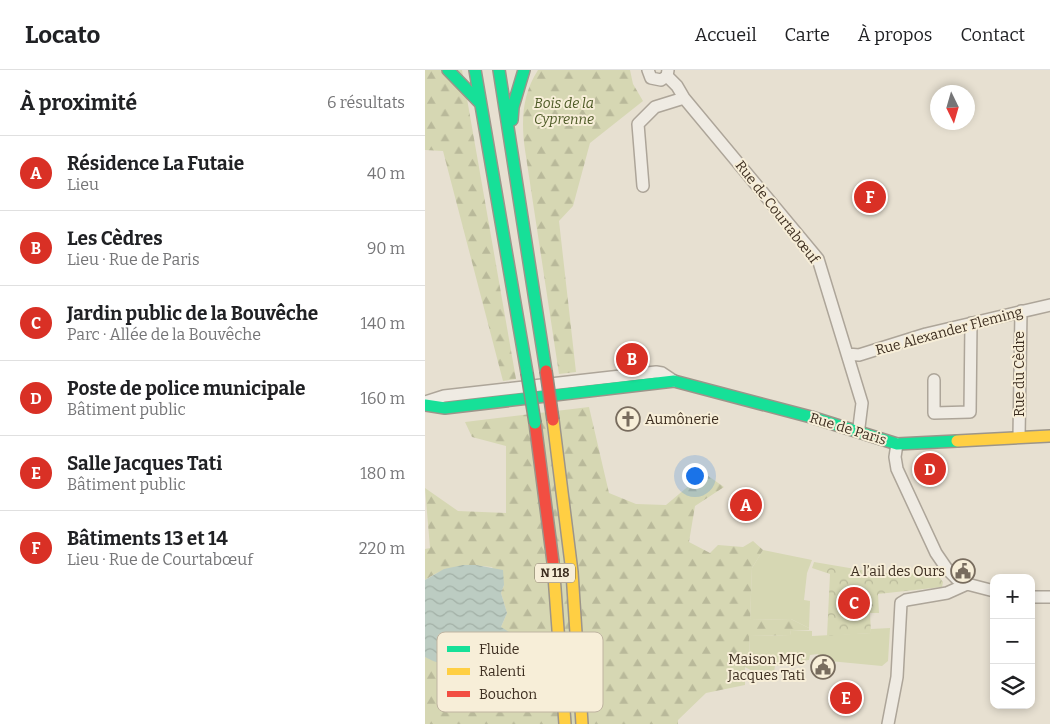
<!DOCTYPE html>
<html lang="fr">
<head>
<meta charset="utf-8">
<style>
  :root { --surface:#fff; --page:#f2f2f2; --text:#202124; --muted:#757577; --line:#e0e0e0; --accent:#d93025 }
  body { margin:0; font-family:Bitter,serif; background:var(--page); color:var(--text) }
  .controls { position:absolute; right:15px; bottom:15px; display:grid; overflow:hidden; border-radius:10px; box-shadow:0 2px 8px #0003 }
  .controls button { width:45px; height:45px; display:grid; place-items:center; padding:0; border:0; border-bottom:1px solid var(--line); background:var(--surface); color:var(--text); font:25px sans-serif }
  .compass { position:absolute; left:505px; top:15px; width:45px; height:45px; border-radius:50%; background:var(--surface); box-shadow:0 2px 8px #0003; rotate:175deg }
  .you { position:absolute; left:269px; top:405px; width:18px; height:18px; margin:-12px; border:4px solid #fff; border-radius:50%; background:#1a73e8; box-shadow:0 0 0 8px #1a73e833 }
  .badge { display:grid; place-items:center; width:32px; height:32px; border-radius:50%; background:var(--accent); color:#fff; font-size:16px; font-weight:700 }
  .pin { position:absolute; translate:-50% -50%; border:2px solid #fff; box-shadow:0 1px 5px #0006 }
  .list { margin:0; padding:0; list-style:none }
  h2 { display:flex; justify-content:space-between; align-items:center; height:65px; margin:0; padding:0 20px; font-size:21px }
  h2 small { font-size:16px; font-weight:400; color:var(--muted) }
  .list li { display:grid; grid-template-columns:32px 1fr auto; gap:15px; align-items:center; box-sizing:border-box; height:75px; padding:0 20px; border-top:1px solid var(--line) }
  .list b { display:block; font-size:19px; white-space:nowrap }
  .list p { margin:0; font-size:16px; white-space:nowrap; color:var(--muted) }
  .list em { font-size:16px; font-style:normal; color:var(--muted) }
  .icon { flex:none; width:28px; height:28px; fill:none; stroke:currentColor; stroke-width:2; stroke-linecap:round; stroke-linejoin:round }
  .map { position:relative; flex:none; width:625px; height:654px; overflow:hidden }
  header { display:flex; align-items:center; gap:30px; box-sizing:border-box; height:70px; padding:0 25px; background:var(--surface); border-bottom:1px solid var(--line) }
  header strong { font-size:24px }
  nav { display:flex; gap:28px; margin-inline-start:auto; font-size:18px }
  main { display:flex }
  aside { flex:1; background:var(--surface) }
  .map>svg:first-child { display:block }
  .green { fill:#d6d7b3 }
  .forest { fill:url(#forest-firs) }
  .park { fill:url(#park-crowns) }
  .water { fill:url(#water-waves) }
  .lines { fill:none; stroke-linecap:round; stroke-linejoin:round }
  .street-casing { stroke:#ada599; stroke-width:14 }
  .fast-casing { stroke:#9c958a; stroke-width:14 }
  .slow-casing { stroke:#9c958a; stroke-width:14 }
  .jam-casing { stroke:#9c958a; stroke-width:14 }
  .street { stroke:#efebe3; stroke-width:11 }
  .fast { stroke:#16e098; stroke-width:11 }
  .slow { stroke:#ffcf43; stroke-width:11 }
  .jam { stroke:#f24e42; stroke-width:11 }
  .fast-bridge-casing { stroke:#928b80; stroke-width:14; stroke-linecap:butt }
  .jam-bridge-casing { stroke:#928b80; stroke-width:14; stroke-linecap:butt }
  .fast-bridge { stroke:#16e098; stroke-width:11 }
  .jam-bridge { stroke:#f24e42; stroke-width:11 }
  .labels { text-anchor:middle; dominant-baseline:central; stroke-width:4; stroke-linejoin:round; paint-order:stroke }
  .shield { fill:#f7eed8; stroke:#756857; stroke-width:1 }
  .shield-label { font-size:12px; font-weight:bold; fill:#3d2e20 }
  .park-label { font-size:14px; font-style:italic; fill:#4d5a26; stroke:#f7eed8 }
  .street-label { font-size:14px; fill:#3d2e20; stroke:#f7eed8 }
  .poi-label { font-size:14px; fill:#3d2e20; stroke:#f7eed8; text-anchor:end }
  .key { fill:#f7eed8; stroke:#bfb4a1; stroke-width:1 }
  .key-label { font-size:14px; fill:#3d2e20 }
</style>
</head>
<body>
<header>
<strong>Locato</strong>
<nav><a>Accueil</a><a>Carte</a><a>À propos</a><a>Contact</a></nav>
</header>
<main>
<aside>
<h2>À proximité<small>6 résultats</small></h2>
<ul class="list">
<li><span class="badge">A</span><div><b>Résidence La Futaie</b><p>Lieu</p></div><em>40 m</em></li>
<li><span class="badge">B</span><div><b>Les Cèdres</b><p>Lieu · Rue de Paris</p></div><em>90 m</em></li>
<li><span class="badge">C</span><div><b>Jardin public de la Bouvêche</b><p>Parc · Allée de la Bouvêche</p></div><em>140 m</em></li>
<li><span class="badge">D</span><div><b>Poste de police municipale</b><p>Bâtiment public</p></div><em>160 m</em></li>
<li><span class="badge">E</span><div><b>Salle Jacques Tati</b><p>Bâtiment public</p></div><em>180 m</em></li>
<li><span class="badge">F</span><div><b>Bâtiments 13 et 14</b><p>Lieu · Rue de Courtabœuf</p></div><em>220 m</em></li>
</ul>
</aside>
<div class="map">
<svg width="625" height="654" viewBox="0 0 625 654">
  <defs>
    <pattern id="forest-firs" width="22" height="20" patternUnits="userSpaceOnUse" patternTransform="scale(1.25)"><rect width="22" height="20" fill="#d6d7b3"/><path d="M5 1l3.5 6h-7zM16 11l3.5 6h-7z" fill="#b9b99a"/></pattern>
    <pattern id="park-crowns" width="20" height="18" patternUnits="userSpaceOnUse" patternTransform="scale(1.25)"><rect width="20" height="18" fill="#d6d7b3"/><path d="M2 6a3 3 0 1 1 6 0M12 15a3 3 0 1 1 6 0" fill="none" stroke="#b9b99a"/></pattern>
    <pattern id="water-waves" width="16" height="10" patternUnits="userSpaceOnUse" patternTransform="scale(1.25)"><rect width="16" height="10" fill="#bcccc2"/><path d="M0 5q4-4 8 0t8 0" fill="none" stroke="#a2b0a6"/></pattern>
  </defs>
  <rect width="100%" height="100%" fill="#e7e0d1"/>
  <path class="green" d="M 338,480 L 387,490 L 382,503 L 379,530 L 385,531 L 384,558 L 366,549 L 325,550 L 327,498 Z
    M 465,558 L 463,591 L 457,596 L 394,590 L 393,584 L 385,585 L 384,590 L 376,591 L 376,585 L 368,585 L 368,591 L 356,592 L 356,596 L 350,595 L 348,612 L 320,597 L 321,588 L 325,593 L 324,566 L 365,565 L 366,560 L 387,561 L 387,566 L 446,563 L 446,559 Z"/>
  <path class="forest" d="M 0,0 L 37,0 L 91,309 L 78,311 L 18,81 L 0,80 Z
    M 113,0 L 205,0 L 208,14 L 218,31 L 165,73 L 148,136 L 134,151 L 151,302 L 134,304 L 100,80 C 96,51 97,25 113,0 Z
    M 164,337 L 184,423 L 211,434 L 241,435 L 279,403 L 299,417 L 270,436 L 264,472 L 285,483 L 293,475 L 318,477 L 328,471 L 338,480 L 327,498 L 325,550 L 366,549 L 384,558 L 384,560 L 366,560 L 365,565 L 324,566 L 325,593 L 320,597 L 320,615 L 281,623 L 253,650 L 253,654 L 0,654 L 0,587 L 32,593 L 49,585 L 84,583 L 76,557 L 82,543 L 76,523 L 79,515 L 67,497 C 43,494 21,495 0,510 L 0,479 L 5,478 L 0,418 L 33,441 L 81,443 L 81,376 L 47,367 L 40,352 Z"/>
  <path class="park" d="M 389,492 L 454,503 L 511,503 L 518,512 L 517,517 L 453,524 L 454,543 L 445,543 L 446,563 L 402,566 L 405,504 L 387,498 Z"/>
  <path class="water" d="M 38,495 L 51,495 L 78,500 L 79,515 L 76,523 L 82,543 L 76,557 L 84,562 L 84,583 C 73,583 59,581 48,585 C 26,592 25,600 0,587 L 0,510 L 19,499 Z"/>
  <g class="lines">
    <g class="street-casing">
      <path id="street" d="M 223,0 L 226,8 L 236,10 L 242,6 L 243,0
        M 242,6 L 252,16 L 259,28 L 393,189 L 437,333 L 434,357
        M 218,116 L 213,54 L 230,37 L 259,28
        M 422,284 L 434,285 L 501,264 L 625,235
        M 509,310 L 509,343 L 545,342 L 546,253
        M 0,332 L 19,326 L 231,302 L 237,303 L 249,311
        M 594,367 L 596,241
        M 472,374 L 470,387 L 472,399 L 511,483 L 522,499 L 532,509 L 542,514 L 569,521
        M 606,527 L 625,527
        M 463,654 L 472,607 L 476,533 L 481,530 L 522,523 L 542,514"/>
    </g>
    <g class="fast-casing">
      <path id="fast" d="M 23,0 L 54,32
        M 50,0 L 102,303
        M 74,0 L 121,301
        M 87,50 L 88,37 L 99,0
        M 0,335 L 20,338 L 249,311 L 386,347 L 472,374 L 532,371"/>
    </g>
    <g class="slow-casing">
      <path id="slow" d="M 128,350 L 147,502 L 157,654
        M 532,371 L 625,366
        M 128,492 L 140,654"/>
    </g>
    <g class="jam-casing">
      <path id="jam" d="M 110,353 L 128,492"/>
    </g>
    <use href="#street" class="street"/>
    <use href="#fast" class="fast"/>
    <use href="#slow" class="slow"/>
    <use href="#jam" class="jam"/>
    <g class="fast-bridge-casing">
      <path id="fast-bridge" d="M 102,303 L 110,353"/>
    </g>
    <g class="jam-bridge-casing">
      <path id="jam-bridge" d="M 121,301 L 128,350"/>
    </g>
    <use href="#fast-bridge" class="fast-bridge"/>
    <use href="#jam-bridge" class="jam-bridge"/>
  </g>
  <defs>
    <g id="church-ring" transform="scale(1.25)"><circle r="9.5" fill="#f7eed8" stroke="#786c5e" stroke-width="1.5"/><path d="M-1.2-6h2.4v3.5h3.3v2.4h-3.3V6h-2.4V-.1h-3.3v-2.4h3.3Z" fill="#786c5e"/></g>
    <g id="civic-ring" transform="scale(1.25)"><circle r="9.5" fill="#f7eed8" stroke="#786c5e" stroke-width="1.5"/><path d="M-.6-6.5H3V-4.5H.6V-3L4-1V1h2V6H-6V1h2V-1L-.6-3ZM-1.2 2.5V6h2.4V2.5Z" fill="#786c5e"/></g>
  </defs>
  <g fill-rule="evenodd">
    <use href="#church-ring" x="203" y="349"/>
    <use href="#civic-ring" x="538" y="501"/>
    <use href="#civic-ring" x="398" y="597"/>
  </g>
  <g class="labels">
    <rect class="shield" x="110" y="493.5" width="40" height="19" rx="4"/>
    <g class="shield-label">
      <text x="130" y="503">N 118</text>
    </g>
    <g class="park-label">
      <text x="139" y="33">Bois de la<tspan x="139" dy="16">Cyprenne</tspan></text>
    </g>
    <g class="street-label">
      <text transform="translate(352 142) rotate(52)">Rue de Courtabœuf</text>
      <text transform="translate(524 261) rotate(-15)">Rue Alexander Fleming</text>
      <text transform="translate(594 304) rotate(-90)">Rue du Cèdre</text>
      <text transform="translate(423 359) rotate(17)">Rue de Paris</text>
    </g>
    <g class="poi-label">
      <text x="220" y="349" text-anchor="start">Aumônerie</text>
      <text x="520" y="501">A l’ail des Ours</text>
      <text x="380" y="589">Maison MJC<tspan x="380" dy="16">Jacques Tati</tspan></text>
    </g>
  </g>
  <rect x="12" y="562" width="166" height="80" rx="8" class="key"/>
  <rect x="22" y="576" width="23" height="6" fill="#16e098"/>
  <rect x="22" y="598" width="23" height="7" fill="#ffcf43"/>
  <rect x="22" y="621" width="23" height="6" fill="#f24e42"/>
  <g class="key-label">
    <text x="54" y="584">Fluide</text>
    <text x="54" y="606">Ralenti</text>
    <text x="54" y="629">Bouchon</text>
  </g>
</svg>
<div class="controls">
<button>+</button>
<button>−</button>
<button><svg class="icon" aria-label="layers" viewBox="0 0 24 24"><path d="M12 4l9 5-9 5-9-5zM3 14l9 5 9-5"/></svg></button>
</div>
<svg class="compass" viewBox="-18 -18 36 36"><path d="M0-13l5 13h-10z" fill="#e53935"/><path d="M0 13l5-13h-10z" fill="#757577"/></svg>
<div class="you"></div>
<div class="pin badge" style="left:321px;top:435px">A</div>
<div class="pin badge" style="left:207px;top:289px">B</div>
<div class="pin badge" style="left:429px;top:533px">C</div>
<div class="pin badge" style="left:505px;top:399px">D</div>
<div class="pin badge" style="left:421px;top:628px">E</div>
<div class="pin badge" style="left:445px;top:127px">F</div>
</div>
</main>
</body>
</html>
